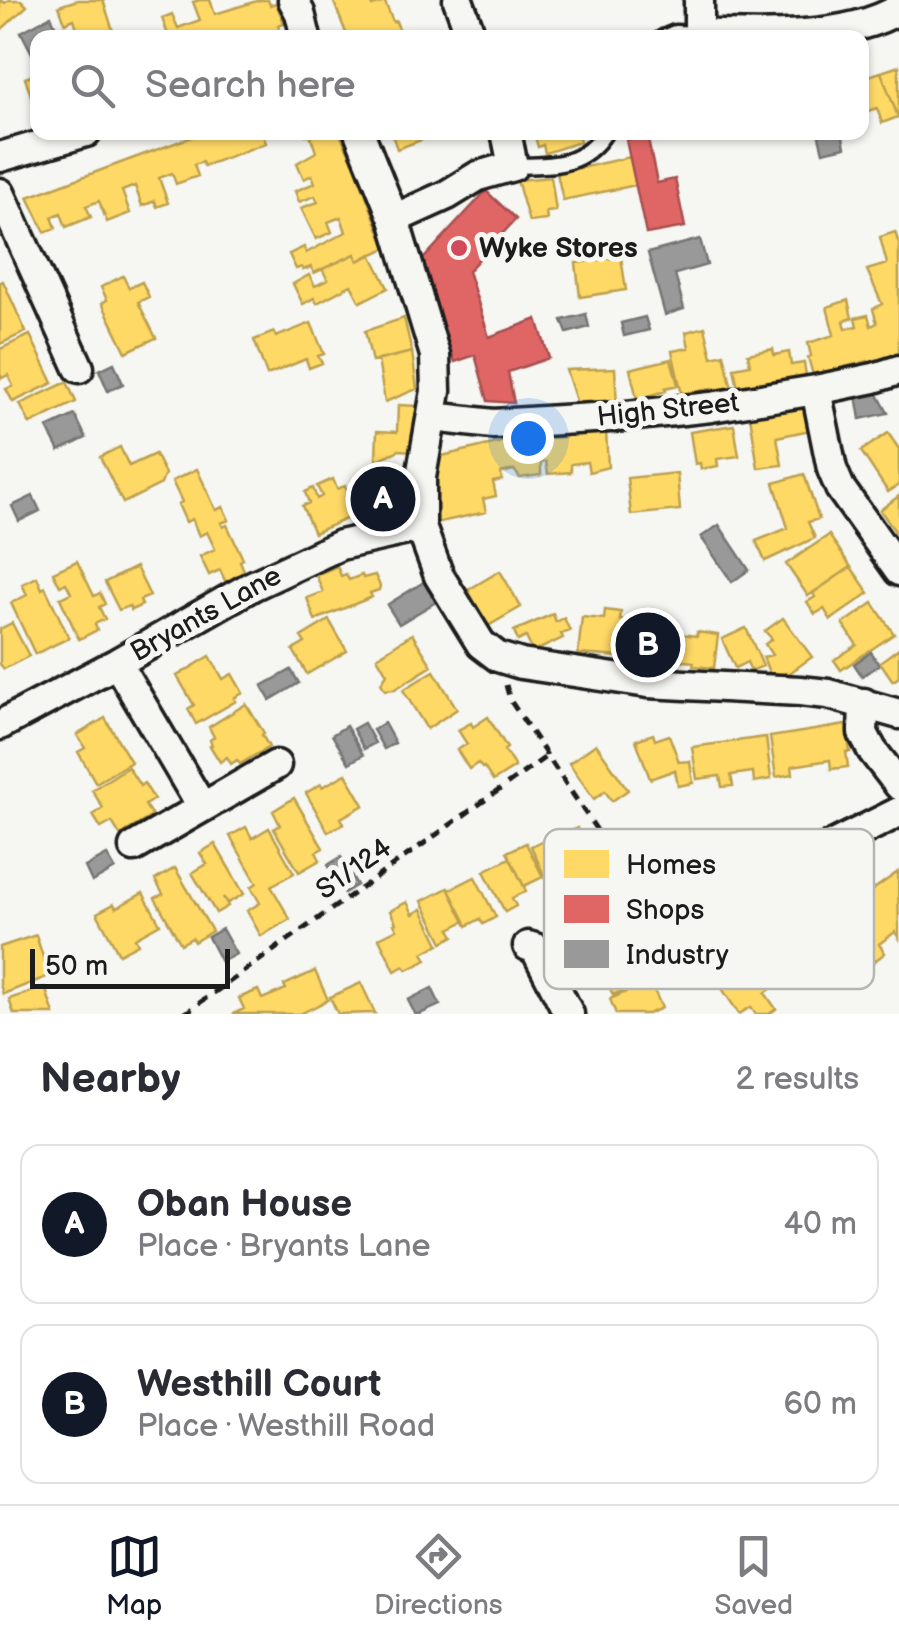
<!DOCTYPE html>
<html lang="en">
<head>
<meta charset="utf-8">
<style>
  :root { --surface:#fff; --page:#f7f7f7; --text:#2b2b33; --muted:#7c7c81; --line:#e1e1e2; --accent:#111827 }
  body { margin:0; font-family:"Balsamiq Sans",sans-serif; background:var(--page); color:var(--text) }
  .scale { position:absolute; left:30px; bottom:25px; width:200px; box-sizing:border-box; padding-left:10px; border:5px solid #1c1c1c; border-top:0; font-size:28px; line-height:35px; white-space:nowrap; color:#1c1c1c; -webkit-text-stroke:8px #f6f6f2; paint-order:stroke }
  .you { position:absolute; left:528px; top:438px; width:35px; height:35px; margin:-25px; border:8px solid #fff; border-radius:50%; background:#1a73e8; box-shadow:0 0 0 15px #1a73e833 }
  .badge { display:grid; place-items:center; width:65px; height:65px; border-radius:50%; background:var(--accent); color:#fff; font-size:32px; font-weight:700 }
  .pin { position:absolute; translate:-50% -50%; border:5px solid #fff; box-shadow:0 2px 10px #0006 }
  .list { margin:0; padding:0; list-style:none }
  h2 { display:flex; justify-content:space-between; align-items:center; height:130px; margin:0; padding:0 40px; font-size:42px }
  h2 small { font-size:32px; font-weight:400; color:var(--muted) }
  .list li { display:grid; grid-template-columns:65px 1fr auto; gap:30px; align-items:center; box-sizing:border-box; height:160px; margin:0 20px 20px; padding:0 20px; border:2px solid var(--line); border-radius:20px }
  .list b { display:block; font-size:38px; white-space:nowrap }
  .list p { margin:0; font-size:32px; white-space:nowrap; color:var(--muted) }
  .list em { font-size:32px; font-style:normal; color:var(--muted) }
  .icon { flex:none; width:55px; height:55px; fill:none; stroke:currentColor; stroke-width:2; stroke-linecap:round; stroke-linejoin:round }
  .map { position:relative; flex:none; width:899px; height:1014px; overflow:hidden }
  .search { position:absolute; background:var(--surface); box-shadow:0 2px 8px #0004; left:30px; right:30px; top:30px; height:110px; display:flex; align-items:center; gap:25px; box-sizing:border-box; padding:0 35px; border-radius:20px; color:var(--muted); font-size:38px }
  .sheet { height:490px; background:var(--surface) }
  nav { display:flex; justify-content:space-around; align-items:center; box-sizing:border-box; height:140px; border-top:2px solid var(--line); background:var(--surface); font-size:28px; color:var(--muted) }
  nav a { display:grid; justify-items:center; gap:5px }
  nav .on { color:var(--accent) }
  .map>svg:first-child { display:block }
  .homes { fill:#ffd966; stroke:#bba050; stroke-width:2.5 }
  .shops { fill:#e06666; stroke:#a55050; stroke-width:2.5 }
  .industry { fill:#999; stroke:#747474; stroke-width:2.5 }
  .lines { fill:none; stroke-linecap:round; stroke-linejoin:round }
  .lane-casing { stroke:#1c1c1c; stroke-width:21 }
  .street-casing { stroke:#1c1c1c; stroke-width:35 }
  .path { stroke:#1c1c1c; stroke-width:5; stroke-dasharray:10 8; stroke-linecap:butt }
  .lane { stroke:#f6f6f2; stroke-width:14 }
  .street { stroke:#f6f6f2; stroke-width:28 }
  .poi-dot { fill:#d1495b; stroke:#f6f6f2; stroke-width:4 }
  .labels { text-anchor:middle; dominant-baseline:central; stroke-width:10; stroke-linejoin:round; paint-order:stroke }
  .poi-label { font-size:28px; font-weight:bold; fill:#1c1c1c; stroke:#f6f6f2; text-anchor:start }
  .street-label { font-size:28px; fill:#1c1c1c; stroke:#f6f6f2 }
  .key { fill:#f6f6f2; stroke:#b5b5b2; stroke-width:2.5 }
  .key-label { font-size:28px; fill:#1c1c1c }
</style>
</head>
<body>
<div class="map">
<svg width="899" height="1014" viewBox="0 0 899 1014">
  <rect width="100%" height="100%" fill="#f6f6f2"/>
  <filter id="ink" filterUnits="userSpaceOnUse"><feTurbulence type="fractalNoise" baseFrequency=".01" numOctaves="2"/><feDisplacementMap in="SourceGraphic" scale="20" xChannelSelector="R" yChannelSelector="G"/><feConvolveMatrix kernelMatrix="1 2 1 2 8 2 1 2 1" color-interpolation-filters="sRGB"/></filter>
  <g filter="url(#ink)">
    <path class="homes" d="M 0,0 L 5,3 L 8,0 L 21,0 L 27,6 L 0,31 Z
      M 77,0 L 103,0 L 115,37 L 93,38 L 91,31 L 79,35 L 74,19 L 65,23 L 59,6 Z
      M 199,0 L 210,0 L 215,14 L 260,0 L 268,0 L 270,5 L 276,3 L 284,23 L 278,25 L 281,35 L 274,38 L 169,38 L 162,18 L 172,14 L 178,28 L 200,20 L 193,2 Z
      M 333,0 L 370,0 L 372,6 L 385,2 L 393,22 L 396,21 L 402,38 L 348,38 Z
      M 899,66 L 899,117 L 898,117 L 881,72 Z
      M 881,72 L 898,117 L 882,123 L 877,108 L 862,113 L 862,78 Z
      M 38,73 L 38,116 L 25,78 Z
      M 192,132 L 262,132 L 266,143 L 204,166 L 202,162 L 194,165 L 198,176 L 176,184 L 172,173 L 159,178 L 168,203 L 157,207 L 155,201 L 142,206 L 135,186 L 122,191 L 130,213 L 107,222 L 99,201 L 86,206 L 91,217 L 66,227 L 61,213 L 52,217 L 56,228 L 45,232 L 28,197 L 194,136 Z
      M 304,132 L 339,132 L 354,164 L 386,248 L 358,261 L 355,254 L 314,273 L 311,267 L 303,270 L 302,267 L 296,269 L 289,254 L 304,247 L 306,253 L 346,232 L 341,217 L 328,222 L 332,232 L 316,239 L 301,208 L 318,202 L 315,196 L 299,202 L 295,191 L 315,183 L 312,175 L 304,179 L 297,163 L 316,152 L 310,134 L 306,135 Z
      M 391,132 L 443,132 L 397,149 Z
      M 530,132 L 577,132 L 580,142 L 545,153 L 543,145 L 538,147 L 534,133 L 530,134 Z
      M 630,157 L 636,185 L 563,200 L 557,173 Z
      M 551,177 L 556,211 L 546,212 L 547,220 L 529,222 L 517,180 Z
      M 895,232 L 899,244 L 899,359 L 891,362 L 889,359 L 870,367 L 868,361 L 813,375 L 808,357 L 811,356 L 808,343 L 834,335 L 827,307 L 848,300 L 852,318 L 844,321 L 846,329 L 857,326 L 855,318 L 868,315 L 871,326 L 877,323 L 873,309 L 882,304 L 867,270 L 887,264 L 880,237 Z
      M 355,254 L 358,261 L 371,254 L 388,288 L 360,302 L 351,285 L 317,303 L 314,298 L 303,304 L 293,284 L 309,275 L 315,286 L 328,280 L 322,269 Z
      M 621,257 L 626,290 L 580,297 L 576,263 Z
      M 123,276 L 129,288 L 142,282 L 149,297 L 138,302 L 156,338 L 126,352 L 102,303 L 107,300 L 101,287 Z
      M 3,281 L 26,332 L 0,344 L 0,282 Z
      M 404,318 L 412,352 L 372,362 L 365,331 Z
      M 311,323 L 324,354 L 318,356 L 322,363 L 309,368 L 306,359 L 267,375 L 254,340 L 274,332 L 276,337 Z
      M 705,327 L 712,357 L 724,354 L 732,389 L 713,394 L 712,388 L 682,395 L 672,351 L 689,348 L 686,332 Z
      M 30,335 L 53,383 L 13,402 L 6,389 L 13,386 L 8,375 L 2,378 L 0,374 L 0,349 Z
      M 773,349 L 774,355 L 789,352 L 791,365 L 804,363 L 807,382 L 739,393 L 734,368 L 750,365 L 748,354 Z
      M 412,352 L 417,389 L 385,402 L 378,360 Z
      M 671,359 L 678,385 L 665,388 L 666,391 L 637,399 L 630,369 Z
      M 615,368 L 617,407 L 578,407 L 566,370 Z
      M 67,382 L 76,402 L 30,424 L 20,404 Z
      M 398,405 L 417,406 L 414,451 L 399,450 L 376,461 L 377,431 L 397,432 Z
      M 806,406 L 810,430 L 777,437 L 782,465 L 758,468 L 750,415 Z
      M 734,425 L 739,456 L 717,459 L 718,466 L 701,469 L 700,463 L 695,464 L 690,432 Z
      M 606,431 L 608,467 L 589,472 L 587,462 L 571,464 L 571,472 L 548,474 L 546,462 L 541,462 L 541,475 L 520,478 L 514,470 L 501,473 L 502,480 L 493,482 L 496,496 L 483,499 L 486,512 L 431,524 L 429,459 L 510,440 L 565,437 L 565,435 Z
      M 888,433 L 899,449 L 899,485 L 888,492 L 861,451 Z
      M 120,447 L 129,466 L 155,454 L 165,474 L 161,484 L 123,503 L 100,457 Z
      M 197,469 L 216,510 L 223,507 L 229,520 L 221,523 L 223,527 L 227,525 L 243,559 L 240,561 L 248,580 L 228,587 L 220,570 L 209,575 L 200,556 L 215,549 L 207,532 L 199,536 L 192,519 L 186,522 L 178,504 L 182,502 L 172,481 Z
      M 677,473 L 680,510 L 631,515 L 627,478 Z
      M 804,474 L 819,519 L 808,522 L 815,538 L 765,561 L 756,541 L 788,528 L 774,483 Z
      M 333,479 L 337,489 L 345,486 L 357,514 L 314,533 L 302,506 L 309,503 L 305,492 L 313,488 L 317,499 L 322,496 L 317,486 Z
      M 411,480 L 410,505 L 367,524 L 352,493 L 377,481 L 381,490 Z
      M 899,496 L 899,537 L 880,510 Z
      M 829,535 L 851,567 L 808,596 L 786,564 Z
      M 77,561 L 94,596 L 100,593 L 105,604 L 99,607 L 105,619 L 95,624 L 97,630 L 79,639 L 60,598 L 71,593 L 66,583 L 60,586 L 53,572 Z
      M 337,566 L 341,576 L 346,574 L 349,580 L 362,575 L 363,578 L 375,575 L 380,586 L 379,590 L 370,593 L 372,597 L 315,620 L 307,598 L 323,592 L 316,575 Z
      M 136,567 L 150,596 L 140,600 L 142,605 L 131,610 L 129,606 L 119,610 L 105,582 Z
      M 851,567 L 869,593 L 831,620 L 824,609 L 815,614 L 807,602 L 815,597 L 813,593 Z
      M 500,571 L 521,607 L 488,626 L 468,590 Z
      M 37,577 L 42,589 L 45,587 L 69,638 L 35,654 L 11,603 L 27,595 L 22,584 Z
      M 873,603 L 894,634 L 841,670 L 834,660 L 857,645 L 843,624 Z
      M 605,610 L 621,612 L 620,620 L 642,622 L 641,629 L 680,631 L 680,634 L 697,636 L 697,632 L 718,635 L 714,668 L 693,666 L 694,662 L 676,660 L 675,664 L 657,662 L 657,664 L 635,662 L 636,658 L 578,654 L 582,617 L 604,619 Z
      M 553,614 L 556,622 L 564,618 L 570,631 L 561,634 L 563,638 L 533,652 L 526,637 L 518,641 L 514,631 Z
      M 783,618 L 812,657 L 787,675 L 786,673 L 772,680 L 763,657 L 772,655 L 765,644 L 772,639 L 765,631 Z
      M 329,620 L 347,651 L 307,674 L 293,650 L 305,643 L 301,637 Z
      M 12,623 L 29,656 L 4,669 L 0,664 L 0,629 Z
      M 746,628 L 763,666 L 751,671 L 747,662 L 735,668 L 722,639 Z
      M 412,634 L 432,666 L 395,689 L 385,690 L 381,683 L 387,674 L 377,657 Z
      M 899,648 L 899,677 L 893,681 L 880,662 Z
      M 210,656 L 223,679 L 232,674 L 243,693 L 234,698 L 236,701 L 196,724 L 188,709 L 194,705 L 177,676 Z
      M 434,671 L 457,709 L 427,729 L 403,690 Z
      M 246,704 L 264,733 L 262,735 L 269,747 L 240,764 L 237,760 L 231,764 L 227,757 L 220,762 L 210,746 L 212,745 L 210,740 L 214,737 L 209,727 Z
      M 488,717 L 507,748 L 504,750 L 515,767 L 493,781 L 484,767 L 482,768 L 478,763 L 469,769 L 457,750 L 467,744 L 458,730 L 471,723 L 473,727 Z
      M 105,718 L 131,762 L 96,783 L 78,752 L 85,748 L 77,735 Z
      M 846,725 L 850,752 L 846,752 L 848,767 L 831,769 L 830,760 L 792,766 L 793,774 L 776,777 L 770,737 Z
      M 653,734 L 655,740 L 669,735 L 679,762 L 690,761 L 693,783 L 678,786 L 675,770 L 650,779 L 636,740 Z
      M 766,737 L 771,779 L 754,782 L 753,772 L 731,775 L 733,786 L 722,787 L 720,776 L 697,779 L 692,747 Z
      M 596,744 L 628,790 L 612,801 L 605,791 L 594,799 L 569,763 Z
      M 128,767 L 140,786 L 144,783 L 154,799 L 145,805 L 152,816 L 120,835 L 112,822 L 101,828 L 93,815 L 103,808 L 92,790 Z
      M 346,774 L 364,805 L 341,818 L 344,823 L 328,832 L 306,793 L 321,784 L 322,787 Z
      M 294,798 L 323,848 L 316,852 L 320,860 L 299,872 L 274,829 L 280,825 L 273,811 Z
      M 246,827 L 252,838 L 269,828 L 294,873 L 271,886 L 290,919 L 261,936 L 247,911 L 260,903 L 251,887 L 257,883 L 230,836 Z
      M 577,828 L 598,874 L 582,881 L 578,873 L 571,876 L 554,839 Z
      M 552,836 L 566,868 L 553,874 L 556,881 L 548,884 L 531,846 Z
      M 526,843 L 543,877 L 524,886 L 507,852 Z
      M 215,844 L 244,894 L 228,903 L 223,897 L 228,906 L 216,913 L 192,873 L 207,864 L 200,853 Z
      M 510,858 L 526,891 L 512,898 L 516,906 L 505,912 L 484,871 Z
      M 175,868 L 212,931 L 194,942 L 192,938 L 181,944 L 155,898 L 163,894 L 155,880 Z
      M 898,872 L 899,938 L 895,932 L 879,944 L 885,953 L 871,964 L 836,916 Z
      M 475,877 L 496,917 L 483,924 L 480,919 L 467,926 L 449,890 Z
      M 448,888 L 465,921 L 450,929 L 454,936 L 443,942 L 422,901 Z
      M 143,893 L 160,924 L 135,938 L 138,944 L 119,954 L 97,913 L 114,904 L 116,908 Z
      M 407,902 L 413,914 L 422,909 L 439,944 L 423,953 L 427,960 L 407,970 L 404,966 L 395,971 L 379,938 L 397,929 L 394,924 L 396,923 L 390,911 Z
      M 36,935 L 49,976 L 3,994 L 0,984 L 0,947 Z
      M 636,953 L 648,979 L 613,995 L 608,984 L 603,987 L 596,971 Z
      M 760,957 L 778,984 L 765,993 L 776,1009 L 769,1014 L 756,1014 L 751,1007 L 739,1014 L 721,987 L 729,982 L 727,979 Z
      M 315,971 L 328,1000 L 300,1014 L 233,1014 L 244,1009 L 239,998 L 258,990 L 262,999 L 286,989 L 284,985 Z
      M 650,981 L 662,1008 L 648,1014 L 616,1014 L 610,999 Z
      M 361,983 L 375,1013 L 338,1014 L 330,997 Z
      M 45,987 L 54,1014 L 14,1014 L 9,999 Z"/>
    <path class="shops" d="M 647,135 L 657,183 L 675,179 L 685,227 L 646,234 L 626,140 Z
      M 486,191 L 516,219 L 468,271 L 489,337 L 537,319 L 549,358 L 508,372 L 514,403 L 488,401 L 475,355 L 455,362 L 431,296 L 415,268 Z"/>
    <path class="industry" d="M 51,16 L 61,38 L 38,38 L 36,61 L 21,32 Z
      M 818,132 L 842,132 L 845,147 L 823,152 Z
      M 700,239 L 707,265 L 675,274 L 684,309 L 665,315 L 648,253 Z
      M 586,314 L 589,327 L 567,333 L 562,320 Z
      M 645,317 L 649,330 L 624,336 L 621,323 Z
      M 114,363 L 123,384 L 108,391 L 99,370 Z
      M 876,391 L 888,413 L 860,419 L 856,395 Z
      M 75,415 L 86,438 L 59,451 L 47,428 Z
      M 33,496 L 40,511 L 19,521 L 12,506 Z
      M 719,525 L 749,570 L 732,582 L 701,537 Z
      M 427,580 L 439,600 L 399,624 L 387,605 Z
      M 871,652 L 879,665 L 862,676 L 854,664 Z
      M 291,670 L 299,683 L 270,700 L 262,686 Z
      M 364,723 L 375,743 L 364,749 L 353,729 Z
      M 384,723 L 395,743 L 384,749 L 373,730 Z
      M 346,726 L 363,755 L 349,763 L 332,735 Z
      M 107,855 L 115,869 L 92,882 L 85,867 Z
      M 341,857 L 357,885 L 344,893 L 328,865 Z
      M 222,929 L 236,954 L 221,962 L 208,937 Z
      M 432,988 L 440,1005 L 420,1014 L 415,1014 L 408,1000 Z"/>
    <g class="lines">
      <g class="lane-casing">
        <path id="lane" d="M 663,38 L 675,33 L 699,34
          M 513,166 C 551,165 582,168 605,132"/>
      </g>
      <g class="street-casing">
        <path id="street" d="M 293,0 L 300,13 L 306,38
          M 458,0 L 472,38
          M 699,0 L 699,34 C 757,37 848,40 899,9
          M 359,132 L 394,219 L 435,355 L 436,391 L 421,477 L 421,527 L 439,576 L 481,644 L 498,657 L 521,664 L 648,683 L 800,691 L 828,694 L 899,714
          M 0,157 L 86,132
          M 0,193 L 79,368
          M 394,219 L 447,195 L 478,176 L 513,166 L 506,132
          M 816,390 L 832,469 L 840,488 L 899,571
          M 433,417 L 493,424 L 627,416 L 711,407 L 816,390 L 874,378 L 899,370
          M 117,663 L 202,807
          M 864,703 L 863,733 L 872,750 L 899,785
          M 0,725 L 117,663 L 252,586 L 340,545 L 421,527
          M 134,847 L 276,765
          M 713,905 L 899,812
          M 528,946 L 535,948 L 569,1014"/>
      </g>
      <path class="path" d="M 506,685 L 510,700 L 640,895 L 630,900
        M 184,1014 L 547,756"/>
      <use href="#lane" class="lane"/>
      <use href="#street" class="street"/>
    </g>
  </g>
  <circle class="poi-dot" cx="459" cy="248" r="10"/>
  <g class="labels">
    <g class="poi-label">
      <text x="479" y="248">Wyke Stores</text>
    </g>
    <g class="street-label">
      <text transform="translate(668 410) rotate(-6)">High Street</text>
      <text transform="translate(206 614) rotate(-29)">Bryants Lane</text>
      <text transform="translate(354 869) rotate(-35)">S1/124</text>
    </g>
  </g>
  <rect x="544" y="829" width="330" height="160" rx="15" class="key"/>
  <rect x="564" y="850" width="45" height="28" fill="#ffd966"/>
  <rect x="564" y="895" width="45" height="28" fill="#e06666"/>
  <rect x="564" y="940" width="45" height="28" fill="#999"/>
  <g class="key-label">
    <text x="626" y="874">Homes</text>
    <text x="626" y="919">Shops</text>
    <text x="626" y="964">Industry</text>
  </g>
</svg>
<div class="scale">50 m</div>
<div class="you"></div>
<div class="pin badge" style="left:383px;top:499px">A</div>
<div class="pin badge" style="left:648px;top:645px">B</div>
<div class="search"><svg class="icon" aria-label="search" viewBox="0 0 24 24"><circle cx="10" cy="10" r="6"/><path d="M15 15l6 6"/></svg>Search here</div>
</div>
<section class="sheet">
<h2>Nearby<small>2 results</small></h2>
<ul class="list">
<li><span class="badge">A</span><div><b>Oban House</b><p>Place · Bryants Lane</p></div><em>40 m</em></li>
<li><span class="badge">B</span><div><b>Westhill Court</b><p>Place · Westhill Road</p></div><em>60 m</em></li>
</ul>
</section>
<nav>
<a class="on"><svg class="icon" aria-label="map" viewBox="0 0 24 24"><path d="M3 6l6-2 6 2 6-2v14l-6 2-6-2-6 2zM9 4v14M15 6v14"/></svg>Map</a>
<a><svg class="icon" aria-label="directions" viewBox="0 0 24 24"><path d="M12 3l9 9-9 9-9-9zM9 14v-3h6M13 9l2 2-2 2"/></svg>Directions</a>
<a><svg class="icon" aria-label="saved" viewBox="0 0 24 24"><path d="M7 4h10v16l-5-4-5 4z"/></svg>Saved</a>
</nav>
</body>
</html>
